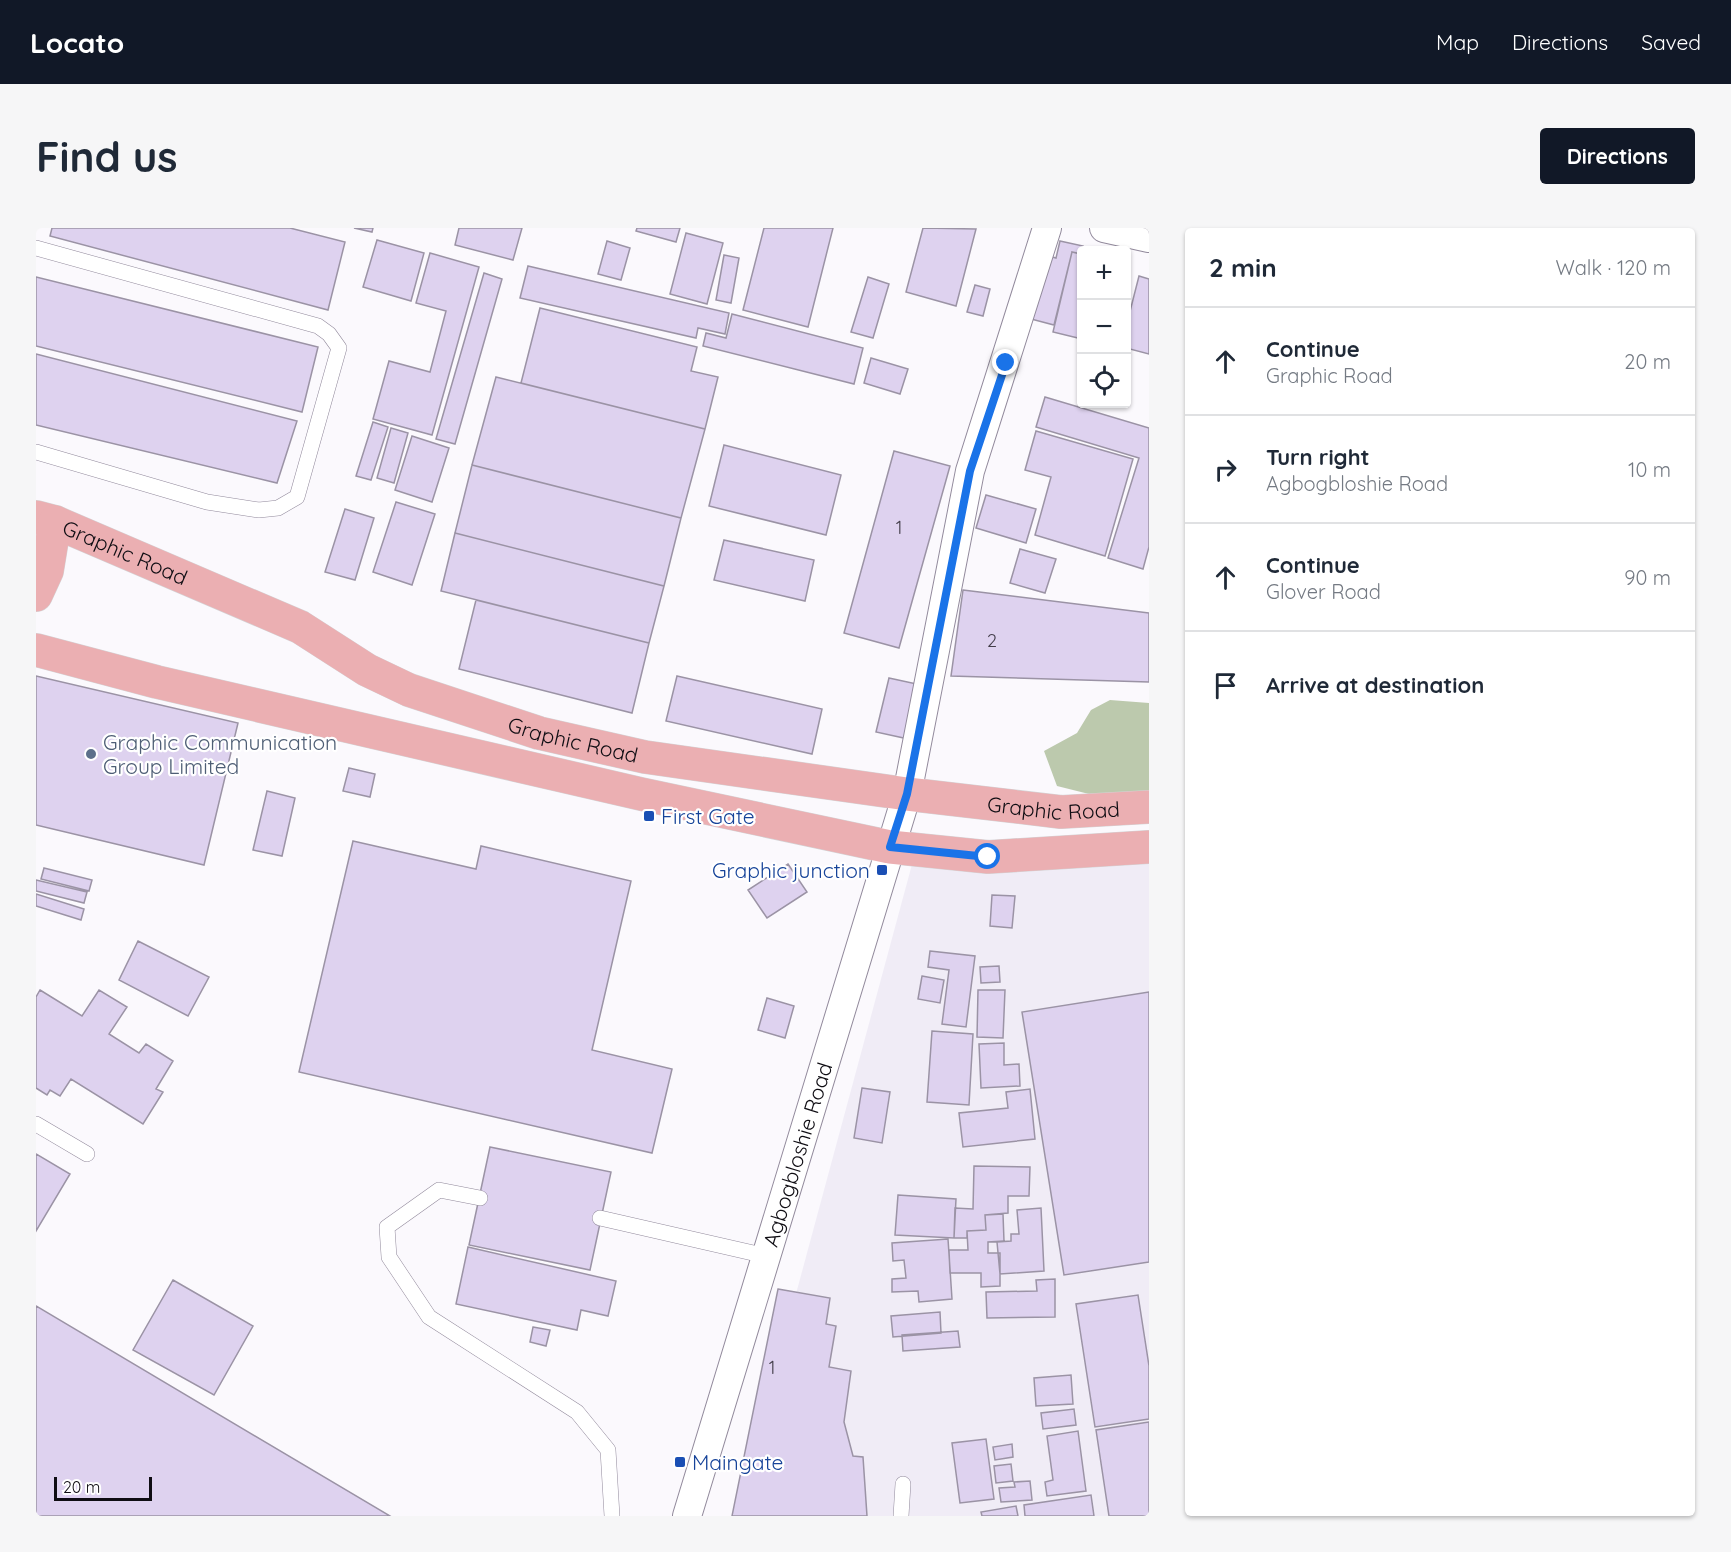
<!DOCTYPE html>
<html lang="en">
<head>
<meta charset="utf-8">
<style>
  :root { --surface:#fff; --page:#f6f6f7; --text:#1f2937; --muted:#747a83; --line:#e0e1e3; --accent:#111827 }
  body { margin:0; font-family:Quicksand,sans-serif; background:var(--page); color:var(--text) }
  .controls { position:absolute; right:18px; top:18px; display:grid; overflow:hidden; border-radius:6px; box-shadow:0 2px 4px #0004 }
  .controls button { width:54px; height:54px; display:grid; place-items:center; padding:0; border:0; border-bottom:2px solid var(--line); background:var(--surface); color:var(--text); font:30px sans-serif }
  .scale { position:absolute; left:18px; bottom:15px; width:98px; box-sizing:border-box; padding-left:6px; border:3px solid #0f0d13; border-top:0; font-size:16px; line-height:21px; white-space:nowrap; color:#0f0d13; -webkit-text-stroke:4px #fff; paint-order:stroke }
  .stop { position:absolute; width:18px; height:18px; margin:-14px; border:4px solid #1a73e8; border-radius:50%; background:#fff }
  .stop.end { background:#1a73e8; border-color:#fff; box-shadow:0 2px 6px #0008 }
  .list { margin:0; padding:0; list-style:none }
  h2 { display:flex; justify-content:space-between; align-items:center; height:78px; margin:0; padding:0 24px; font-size:26px }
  h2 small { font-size:20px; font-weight:400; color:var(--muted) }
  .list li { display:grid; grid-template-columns:39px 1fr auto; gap:18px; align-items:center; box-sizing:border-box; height:108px; padding:0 24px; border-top:2px solid var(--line) }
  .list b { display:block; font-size:22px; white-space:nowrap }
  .list p { margin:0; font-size:20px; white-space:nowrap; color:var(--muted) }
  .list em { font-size:20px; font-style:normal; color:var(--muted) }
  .icon { flex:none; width:33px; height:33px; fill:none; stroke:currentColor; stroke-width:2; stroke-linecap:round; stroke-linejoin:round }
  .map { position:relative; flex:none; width:1113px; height:1288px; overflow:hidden; border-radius:6px }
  header { display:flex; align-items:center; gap:36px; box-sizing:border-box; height:84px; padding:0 30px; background:var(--accent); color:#fff }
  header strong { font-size:28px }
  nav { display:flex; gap:33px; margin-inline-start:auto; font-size:21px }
  .intro { display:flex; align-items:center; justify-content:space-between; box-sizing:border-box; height:144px; padding:0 36px }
  h1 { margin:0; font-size:42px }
  .button { padding:15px 27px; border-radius:6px; background:var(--accent); color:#fff; font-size:21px; font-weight:700 }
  main { display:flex; gap:36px; padding:0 36px }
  aside { flex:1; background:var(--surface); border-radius:6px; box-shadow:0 2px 4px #0004 }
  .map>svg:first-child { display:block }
  .built { fill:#f0ecf6 }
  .forest { fill:#bcc9ad }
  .building { fill:#ded2ef; stroke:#9b93a5; stroke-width:1.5 }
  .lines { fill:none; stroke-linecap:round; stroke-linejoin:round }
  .service-casing { stroke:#928a9c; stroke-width:16 }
  .minor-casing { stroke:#928a9c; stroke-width:30 }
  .primary-casing { stroke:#d4d3d5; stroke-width:34 }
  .service { stroke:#fff; stroke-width:15 }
  .minor { stroke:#fff; stroke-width:28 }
  .primary { stroke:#ebafb2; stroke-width:33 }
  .route { stroke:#1a73e8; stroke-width:8 }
  .service-dot { fill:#5c6f8a; stroke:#fff; stroke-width:2 }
  .transit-dot { fill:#1a4fb4; stroke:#fff; stroke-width:2 }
  .labels { text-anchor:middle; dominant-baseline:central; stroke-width:4.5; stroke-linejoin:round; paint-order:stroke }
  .number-label { font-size:18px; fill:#433e4a }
  .street-label { font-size:21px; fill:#0f0d13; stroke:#fff }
  .service-label { font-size:21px; fill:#4e5e75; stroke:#fff; text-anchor:start }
  .transit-label { font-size:21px; fill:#164399; stroke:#fff; text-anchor:start }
</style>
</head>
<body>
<header>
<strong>Locato</strong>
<nav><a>Map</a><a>Directions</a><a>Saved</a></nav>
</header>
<div class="intro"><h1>Find us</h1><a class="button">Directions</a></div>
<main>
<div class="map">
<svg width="1113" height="1288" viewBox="0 0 1113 1288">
  <rect width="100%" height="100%" fill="#fbf9fd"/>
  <path class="built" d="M 878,629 L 1113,635 L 1113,1288 L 700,1288 Z"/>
  <path class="forest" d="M 1074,472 L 1113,475 L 1113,564 L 1053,566 L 1021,558 L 1008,523 L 1041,505 L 1055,482 Z"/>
  <path class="building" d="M 16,0 L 254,0 L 309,14 L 292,82 L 14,8 Z
    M 318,0 L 337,0 L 336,4 Z
    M 423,0 L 486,0 L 477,32 L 419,17 Z
    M 601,0 L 644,0 L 640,14 L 600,3 Z
    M 728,0 L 797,0 L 772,99 L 707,82 Z
    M 887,0 L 940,1 L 920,78 L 870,64 Z
    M 650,5 L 687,15 L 671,76 L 634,66 Z
    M 341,12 L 388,25 L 375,73 L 327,59 Z
    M 571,13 L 594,20 L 585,52 L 562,46 Z
    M 1024,13 L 1047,18 L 1045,26 L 1036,24 L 1018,97 L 995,91 L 1009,27 L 1020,30 Z
    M 1036,24 L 1046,26 L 1046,111 L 1017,104 Z
    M 394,25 L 443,39 L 396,207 L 337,191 L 353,133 L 394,144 L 410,83 L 380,75 Z
    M 688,27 L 703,30 L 695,75 L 680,72 Z
    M 492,38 L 693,85 L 689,106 L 662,100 L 660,110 L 484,70 Z
    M 448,45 L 466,51 L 419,216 L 400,211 Z
    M 1103,48 L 1113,51 L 1113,126 L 1090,120 L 1090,99 Z
    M 0,49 L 282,119 L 266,184 L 0,118 Z
    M 832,49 L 853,56 L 837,110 L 815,104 Z
    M 939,57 L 954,61 L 947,88 L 931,84 Z
    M 504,80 L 661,119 L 655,143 L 682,149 L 669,201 L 485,155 Z
    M 696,86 L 827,120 L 818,156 L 667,118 L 670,105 L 690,110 Z
    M 0,126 L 261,193 L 241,255 L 0,197 Z
    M 835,130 L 872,141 L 864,166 L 828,155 Z
    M 460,149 L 669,201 L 645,290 L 436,237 Z
    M 1009,169 L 1113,200 L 1113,319 L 1107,341 L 1072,330 L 1103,230 L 1000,199 Z
    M 337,194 L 352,199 L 335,252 L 320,248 Z
    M 355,200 L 372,205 L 358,255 L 341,250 Z
    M 1000,203 L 1097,231 L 1069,328 L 999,307 L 1015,249 L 989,242 Z
    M 376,208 L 413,220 L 396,274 L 359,262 Z
    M 688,217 L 805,247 L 790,307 L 673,278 Z
    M 858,223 L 914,238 L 863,420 L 808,405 Z
    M 436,237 L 645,290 L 628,358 L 419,305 Z
    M 950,267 L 1000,281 L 990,315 L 940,300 Z
    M 360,274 L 399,286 L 376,357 L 337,344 Z
    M 309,281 L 338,290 L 319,352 L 289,344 Z
    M 419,305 L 628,358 L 613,415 L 405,363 Z
    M 688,312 L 778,332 L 769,373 L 678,352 Z
    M 984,321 L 1020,331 L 1009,365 L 974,355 Z
    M 927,362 L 1113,385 L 1113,454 L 915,448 Z
    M 440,372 L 613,415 L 596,485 L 423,441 Z
    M 0,448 L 202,495 L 168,637 L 0,597 Z
    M 641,448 L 786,481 L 776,526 L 630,493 Z
    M 853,450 L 890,458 L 877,512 L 840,504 Z
    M 313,540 L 339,546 L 334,569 L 307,563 Z
    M 231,563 L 259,570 L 246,628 L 217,622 Z
    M 317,613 L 440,641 L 445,618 L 595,653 L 556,822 L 636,841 L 616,925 L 263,844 Z
    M 752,636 L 771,664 L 731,690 L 712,662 Z
    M 8,640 L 56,652 L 53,663 L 5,651 Z
    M 0,652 L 51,664 L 48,675 L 0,663 Z
    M 0,666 L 48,681 L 45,692 L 0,678 Z
    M 956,667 L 979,668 L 976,700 L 954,698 Z
    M 102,713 L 173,749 L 152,788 L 83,752 Z
    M 894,723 L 939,728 L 930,799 L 906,796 L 913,742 L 892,739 Z
    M 963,738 L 964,754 L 945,755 L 944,739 Z
    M 886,748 L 908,752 L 904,775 L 882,771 Z
    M 4,762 L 46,788 L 63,762 L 91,779 L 73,806 L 103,825 L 110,816 L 137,833 L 120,861 L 127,864 L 107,896 L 35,851 L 24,868 L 14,862 L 11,867 L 0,860 L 0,769 Z
    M 942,762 L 969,762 L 967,810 L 941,809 Z
    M 1113,764 L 1113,1034 L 1028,1047 L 986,784 Z
    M 731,770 L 758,778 L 749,810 L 722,802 Z
    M 896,803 L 937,806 L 933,877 L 891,874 Z
    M 968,815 L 968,837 L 983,836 L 984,858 L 945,860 L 943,816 Z
    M 826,860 L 854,864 L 846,915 L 818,910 Z
    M 994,861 L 999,911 L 927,919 L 923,885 L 972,880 L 970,864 Z
    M 454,919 L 575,944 L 554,1042 L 433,1017 Z
    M 0,926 L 34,946 L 0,1003 Z
    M 938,938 L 994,939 L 993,968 L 972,968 L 972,985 L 949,987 L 950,1002 L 931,1003 L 931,1010 L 918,1010 L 919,980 L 937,981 Z
    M 862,967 L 920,971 L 918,1010 L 859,1007 Z
    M 1005,980 L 1008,1043 L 964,1046 L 961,1014 L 975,1013 L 975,1006 L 983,1006 L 981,982 Z
    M 967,986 L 968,1013 L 952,1014 L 952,1025 L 964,1025 L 964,1058 L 945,1059 L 945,1045 L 914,1045 L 913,1022 L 932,1022 L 931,1003 L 950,1002 L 949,987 Z
    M 912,1011 L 916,1071 L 883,1074 L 882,1063 L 856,1064 L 856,1051 L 870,1050 L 868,1032 L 857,1033 L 856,1015 Z
    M 432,1019 L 580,1053 L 572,1088 L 545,1082 L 541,1102 L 420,1076 Z
    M 1019,1051 L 1019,1089 L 951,1090 L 950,1064 L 1001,1063 L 1000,1052 Z
    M 137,1052 L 217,1098 L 178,1167 L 97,1122 Z
    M 742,1061 L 794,1070 L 790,1096 L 800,1098 L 793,1139 L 815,1143 L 808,1194 L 817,1228 L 827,1229 L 831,1288 L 696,1288 Z
    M 1102,1067 L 1113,1138 L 1113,1191 L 1059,1199 L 1040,1076 Z
    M 0,1078 L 354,1288 L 0,1288 Z
    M 904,1084 L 905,1105 L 857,1109 L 855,1088 Z
    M 497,1099 L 514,1102 L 510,1118 L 494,1114 Z
    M 922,1103 L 924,1119 L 867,1123 L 866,1107 Z
    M 1035,1147 L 1037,1176 L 1000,1178 L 998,1150 Z
    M 1038,1181 L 1040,1197 L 1007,1201 L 1005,1185 Z
    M 1113,1194 L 1113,1288 L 1073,1288 L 1060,1202 Z
    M 1042,1203 L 1050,1263 L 1011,1268 L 1009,1254 L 1017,1252 L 1011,1208 Z
    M 950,1211 L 958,1271 L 924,1275 L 916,1215 Z
    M 976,1216 L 977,1229 L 959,1232 L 957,1219 Z
    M 975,1236 L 977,1253 L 960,1255 L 958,1238 Z
    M 994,1253 L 996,1272 L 965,1274 L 963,1260 L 979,1259 L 978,1254 Z
    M 1055,1267 L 1058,1288 L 989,1288 L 988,1277 Z
    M 980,1278 L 982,1288 L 946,1288 L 945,1284 Z"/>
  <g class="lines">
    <g class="service-casing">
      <path id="service" d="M 0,20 L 282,98 L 293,106 L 303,120 L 261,269 L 242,280 L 223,282 L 171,274 L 0,224
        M 0,896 L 51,926
        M 444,970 L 403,962 L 351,999 L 353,1029 L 393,1089 L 541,1184 L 572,1222 L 576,1288
        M 564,990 L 730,1028
        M 865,1288 L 867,1256"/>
    </g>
    <g class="minor-casing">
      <g id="minor">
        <path d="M 1068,0 L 1113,10"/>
        <path id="s1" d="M 651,1288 L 871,566 L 934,243 L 1011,0"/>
      </g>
    </g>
    <g class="primary-casing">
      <g id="primary">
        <path id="s2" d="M 0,289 L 19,294 L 264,399 L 331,442 L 373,462 L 503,505 L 609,529 L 871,566 L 1025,584 L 1113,579"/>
        <path d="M 0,367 L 11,343 L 19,294"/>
        <path d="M 0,422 L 121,454 L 605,566 L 854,619 L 952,629 L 1113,619"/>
      </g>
    </g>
    <use href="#service" class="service"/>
    <use href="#minor" class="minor"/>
    <use href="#primary" class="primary"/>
  </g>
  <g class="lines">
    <path class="route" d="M 952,629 L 854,619 L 871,566 L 934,243 L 970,135"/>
  </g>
  <circle class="service-dot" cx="55" cy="526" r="6"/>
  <g class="transit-dot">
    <rect x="607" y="582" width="12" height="12" rx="3"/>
    <rect x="840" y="636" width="12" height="12" rx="3"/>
    <rect x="638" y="1228" width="12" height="12" rx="3"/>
  </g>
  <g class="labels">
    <g class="number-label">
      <text x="863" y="299">1</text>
      <text x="956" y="412">2</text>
      <text x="736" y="1139">1</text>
    </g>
    <g class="street-label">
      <text stroke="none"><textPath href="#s2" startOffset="96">Graphic Road</textPath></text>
      <text stroke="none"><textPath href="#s2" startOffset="584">Graphic Road</textPath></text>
      <text stroke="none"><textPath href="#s2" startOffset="1070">Graphic Road</textPath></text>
      <text stroke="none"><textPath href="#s1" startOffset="378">Agbogbloshie Road</textPath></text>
    </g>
    <g class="service-label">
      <text x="67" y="514">Graphic Communication<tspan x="67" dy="24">Group Limited</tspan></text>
    </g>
    <g class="transit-label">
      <text x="625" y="588">First Gate</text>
      <text x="834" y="642" text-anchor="end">Graphic junction</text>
      <text x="656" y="1234">Maingate</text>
    </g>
  </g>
</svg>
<div class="controls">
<button>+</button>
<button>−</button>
<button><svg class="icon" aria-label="locate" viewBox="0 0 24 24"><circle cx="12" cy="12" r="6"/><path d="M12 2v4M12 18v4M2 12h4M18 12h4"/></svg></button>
</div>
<div class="scale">20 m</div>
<div class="stop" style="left:952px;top:629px"></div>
<div class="stop end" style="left:970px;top:135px"></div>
</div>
<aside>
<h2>2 min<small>Walk · 120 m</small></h2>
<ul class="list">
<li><svg class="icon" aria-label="ahead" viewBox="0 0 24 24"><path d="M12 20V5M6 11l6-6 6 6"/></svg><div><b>Continue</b><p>Graphic Road</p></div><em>20 m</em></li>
<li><svg class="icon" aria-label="right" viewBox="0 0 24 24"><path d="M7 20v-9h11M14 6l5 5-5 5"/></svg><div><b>Turn right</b><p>Agbogbloshie Road</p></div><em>10 m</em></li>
<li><svg class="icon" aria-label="ahead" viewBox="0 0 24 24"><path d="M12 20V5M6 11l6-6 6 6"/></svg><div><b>Continue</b><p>Glover Road</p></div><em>90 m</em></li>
<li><svg class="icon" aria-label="arrive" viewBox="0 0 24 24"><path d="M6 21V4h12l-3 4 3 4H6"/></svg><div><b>Arrive at destination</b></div></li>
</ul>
</aside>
</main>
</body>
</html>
